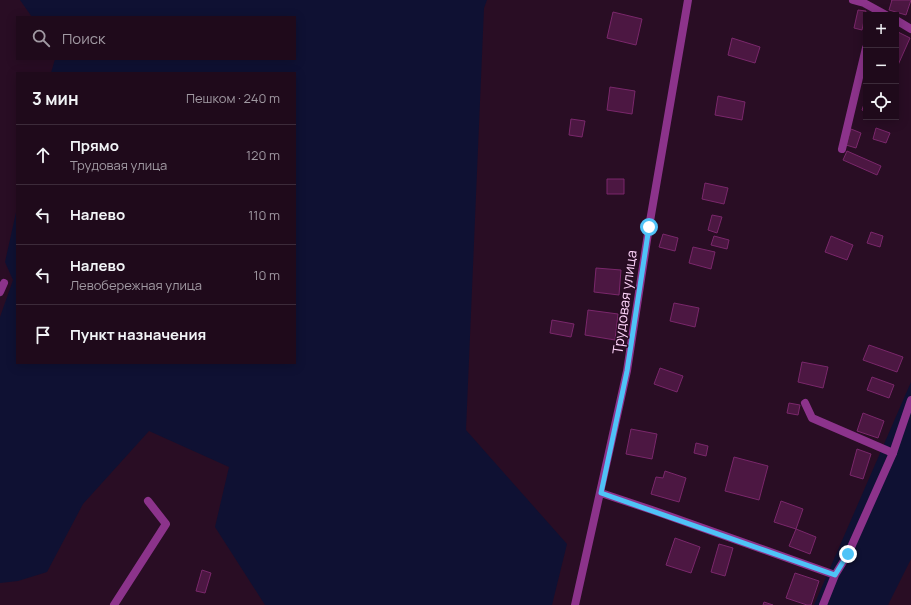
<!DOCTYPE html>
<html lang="ru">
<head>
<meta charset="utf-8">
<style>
  :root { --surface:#1f0a1b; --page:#2c1828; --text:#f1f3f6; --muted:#a19aa3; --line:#3c2b3a }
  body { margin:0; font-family:Manrope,sans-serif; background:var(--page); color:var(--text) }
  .controls { position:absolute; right:12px; top:12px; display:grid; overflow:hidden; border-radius:0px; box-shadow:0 2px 10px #0003 }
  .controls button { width:36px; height:36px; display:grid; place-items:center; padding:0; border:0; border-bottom:1px solid var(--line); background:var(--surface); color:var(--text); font:20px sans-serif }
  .stop { position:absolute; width:12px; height:12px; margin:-9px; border:3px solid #4fc3f7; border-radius:50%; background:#fff }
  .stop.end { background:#4fc3f7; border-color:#fff; box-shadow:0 1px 4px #0008 }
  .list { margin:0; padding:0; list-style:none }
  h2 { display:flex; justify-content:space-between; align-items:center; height:52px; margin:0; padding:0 16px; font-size:17px }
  h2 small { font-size:13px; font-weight:400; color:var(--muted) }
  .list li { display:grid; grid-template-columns:26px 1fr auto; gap:12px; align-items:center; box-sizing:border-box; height:60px; padding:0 16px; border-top:1px solid var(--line) }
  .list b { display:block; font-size:15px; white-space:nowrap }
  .list p { margin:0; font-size:13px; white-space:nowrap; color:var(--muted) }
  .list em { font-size:13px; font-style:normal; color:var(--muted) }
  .icon { flex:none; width:22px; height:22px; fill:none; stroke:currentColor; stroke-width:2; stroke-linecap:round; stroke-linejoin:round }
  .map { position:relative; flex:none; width:911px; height:605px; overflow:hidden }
  .search { position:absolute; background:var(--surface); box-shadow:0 2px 10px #0003; left:16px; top:16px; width:280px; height:44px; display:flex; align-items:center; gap:10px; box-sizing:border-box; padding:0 14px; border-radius:0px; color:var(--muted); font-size:15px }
  .panel { position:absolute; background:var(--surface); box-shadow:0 2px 10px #0003; left:16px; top:72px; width:280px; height:292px; border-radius:0px }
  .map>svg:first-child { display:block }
  .green { fill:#0f1133 }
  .building { fill:#4c1742; stroke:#7a276b }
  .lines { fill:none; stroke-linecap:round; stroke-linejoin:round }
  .lane { stroke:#8c338b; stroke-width:8 }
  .street { stroke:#8c338b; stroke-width:8 }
  .route { stroke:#4fc3f7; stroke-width:5 }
  .labels { text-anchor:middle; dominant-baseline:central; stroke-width:3; stroke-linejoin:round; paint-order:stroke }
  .street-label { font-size:14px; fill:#ffd5fb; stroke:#290d24 }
</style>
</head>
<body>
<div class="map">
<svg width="911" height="605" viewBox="0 0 911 605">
  <rect width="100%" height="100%" fill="#290d24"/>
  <path class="green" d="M 20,0 L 487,0 L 484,8 L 466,430 L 567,544 L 552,605 L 265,605 L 215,527 L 229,467 L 149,431 L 83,504 L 47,572 L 18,581 L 0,583 L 0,317 L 13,280 L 5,262 L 17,208 L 17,363 L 295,363 L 295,73 L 51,73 L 55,59 L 295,59 L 295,17 L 32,17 Z
    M 911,382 L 911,559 L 888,605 L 814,605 Z"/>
  <path class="building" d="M 891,0 L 911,0 L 906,15 L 889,10 L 892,0 Z
    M 858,10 L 866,11 L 862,30 L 854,28 Z
    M 613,12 L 642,19 L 636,45 L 607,38 Z
    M 896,31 L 910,38 L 898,65 L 896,65 Z
    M 732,38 L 760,47 L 755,63 L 728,55 Z
    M 610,87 L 635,91 L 632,114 L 607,110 Z
    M 718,96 L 745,102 L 742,120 L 715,115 Z
    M 866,98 L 866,112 L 862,110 Z
    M 571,119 L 585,121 L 582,137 L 569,135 Z
    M 876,128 L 890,133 L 886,143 L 873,139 Z
    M 851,129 L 861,133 L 856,148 L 846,145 Z
    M 847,151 L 881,166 L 877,175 L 843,160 Z
    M 607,179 L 624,179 L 624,194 L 607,194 Z
    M 705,183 L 728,188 L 724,204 L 702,199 Z
    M 712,215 L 722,217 L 717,233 L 708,230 Z
    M 871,232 L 883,236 L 880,247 L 867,243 Z
    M 663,234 L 678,238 L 675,251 L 659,247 Z
    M 714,236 L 729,240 L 727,249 L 711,245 Z
    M 831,236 L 853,245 L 847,260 L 825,252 Z
    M 693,247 L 715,252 L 711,269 L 689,263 Z
    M 596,268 L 621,270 L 619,295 L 594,292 Z
    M 674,303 L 699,308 L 695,327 L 670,321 Z
    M 588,310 L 618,314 L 615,340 L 585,335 Z
    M 552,320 L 574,324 L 571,337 L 550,333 Z
    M 869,345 L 903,357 L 897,372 L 863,360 Z
    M 802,362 L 828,367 L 823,388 L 798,382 Z
    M 660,368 L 683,376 L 677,392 L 654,384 Z
    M 872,377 L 894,385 L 889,398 L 867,390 Z
    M 789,403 L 800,405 L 798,415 L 787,413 Z
    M 863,413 L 884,421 L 878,438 L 857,431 Z
    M 631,429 L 657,434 L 652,459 L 626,454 Z
    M 696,443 L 708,446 L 706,456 L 694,453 Z
    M 857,449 L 871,454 L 863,479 L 850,475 Z
    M 734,457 L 768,466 L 759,500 L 725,491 Z
    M 665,471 L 686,478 L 679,502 L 651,494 L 656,477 L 663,478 Z
    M 781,501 L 803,509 L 796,529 L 774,522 Z
    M 796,529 L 816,537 L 810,554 L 789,546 Z
    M 675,538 L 700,547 L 691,573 L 666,565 Z
    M 719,544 L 733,548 L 725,576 L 711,572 Z
    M 202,570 L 211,573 L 205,593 L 196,591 Z
    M 795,573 L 819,581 L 811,605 L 807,605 L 786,598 Z
    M 764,602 L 773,605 L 763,605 Z"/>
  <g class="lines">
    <path class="lane" d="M 842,149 L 866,48
      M 805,403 L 812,418 L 893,453"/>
    <path class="street" d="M 853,0 L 864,3 L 886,15
      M 896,20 L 911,29
      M 0,292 L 4,283
      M 601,493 L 652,510 L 835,575
      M 114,605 L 166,524 L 148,501
      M 575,605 L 627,371 L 649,227 L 688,0
      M 823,605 L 835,575 L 848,554 L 893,453 L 911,400"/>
  </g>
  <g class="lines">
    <path class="route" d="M 649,227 L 627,371 L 601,493 L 835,575 L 848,554"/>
  </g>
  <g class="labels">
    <g class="street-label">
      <text transform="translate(624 302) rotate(-82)">Трудовая улица</text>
    </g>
  </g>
</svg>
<div class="controls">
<button>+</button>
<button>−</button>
<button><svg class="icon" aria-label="locate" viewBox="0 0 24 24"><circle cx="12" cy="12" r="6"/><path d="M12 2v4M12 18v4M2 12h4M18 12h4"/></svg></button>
</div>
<div class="stop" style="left:649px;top:227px"></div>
<div class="stop end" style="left:848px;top:554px"></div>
<div class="search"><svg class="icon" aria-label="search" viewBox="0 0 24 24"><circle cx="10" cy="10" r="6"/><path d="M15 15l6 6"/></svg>Поиск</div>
<section class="panel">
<h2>3 мин<small>Пешком · 240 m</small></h2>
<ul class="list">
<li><svg class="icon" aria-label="ahead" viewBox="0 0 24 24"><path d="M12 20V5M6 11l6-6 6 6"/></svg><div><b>Прямо</b><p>Трудовая улица</p></div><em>120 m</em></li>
<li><svg class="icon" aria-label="left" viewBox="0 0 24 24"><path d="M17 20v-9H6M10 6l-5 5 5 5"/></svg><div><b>Налево</b></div><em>110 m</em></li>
<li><svg class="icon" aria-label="left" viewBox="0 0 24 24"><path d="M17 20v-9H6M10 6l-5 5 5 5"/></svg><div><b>Налево</b><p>Левобережная улица</p></div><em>10 m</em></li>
<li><svg class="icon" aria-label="arrive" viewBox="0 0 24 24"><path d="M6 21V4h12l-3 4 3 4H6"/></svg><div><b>Пункт назначения</b></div></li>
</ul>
</section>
</div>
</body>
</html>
